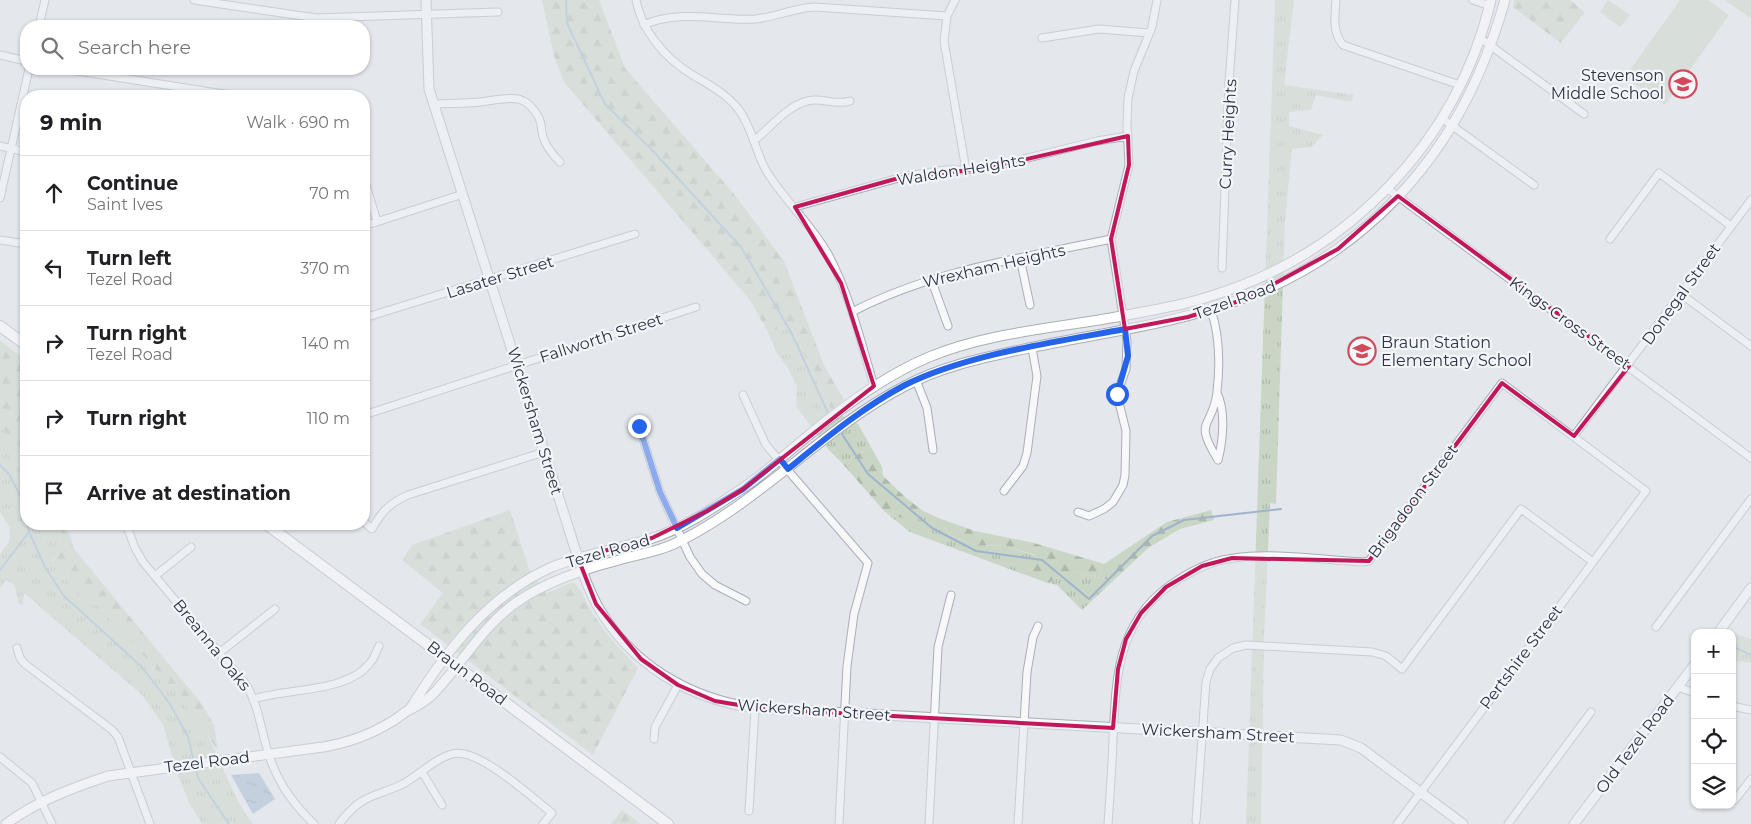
<!DOCTYPE html>
<html lang="en">
<head>
<meta charset="utf-8">
<style>
  :root { --surface:#fff; --page:#f6f6f6; --text:#202124; --muted:#757577; --line:#e0e0e0 }
  body { margin:0; font-family:Montserrat,sans-serif; background:var(--page); color:var(--text) }
  .controls { position:absolute; right:15px; bottom:15px; display:grid; overflow:hidden; border-radius:10px; box-shadow:0 1px 4px #0004 }
  .controls button { width:45px; height:45px; display:grid; place-items:center; padding:0; border:0; border-bottom:1px solid var(--line); background:var(--surface); color:var(--text); font:25px sans-serif }
  .stop { position:absolute; width:15px; height:15px; margin:-11px; border:4px solid #2563eb; border-radius:50%; background:#fff }
  .stop.end { background:#2563eb; border-color:#fff; box-shadow:0 1px 5px #0008 }
  .list { margin:0; padding:0; list-style:none }
  h2 { display:flex; justify-content:space-between; align-items:center; height:65px; margin:0; padding:0 20px; font-size:21px }
  h2 small { font-size:16px; font-weight:400; color:var(--muted) }
  .list li { display:grid; grid-template-columns:32px 1fr auto; gap:15px; align-items:center; box-sizing:border-box; height:75px; padding:0 20px; border-top:1px solid var(--line) }
  .list b { display:block; font-size:19px; white-space:nowrap }
  .list p { margin:0; font-size:16px; white-space:nowrap; color:var(--muted) }
  .list em { font-size:16px; font-style:normal; color:var(--muted) }
  .icon { flex:none; width:28px; height:28px; fill:none; stroke:currentColor; stroke-width:2; stroke-linecap:round; stroke-linejoin:round }
  .map { position:relative; flex:none; width:1751px; height:824px; overflow:hidden }
  .search { position:absolute; background:var(--surface); box-shadow:0 1px 4px #0004; left:20px; top:20px; width:350px; height:55px; display:flex; align-items:center; gap:12px; box-sizing:border-box; padding:0 18px; border-radius:20px; color:var(--muted); font-size:19px }
  .panel { position:absolute; background:var(--surface); box-shadow:0 1px 4px #0004; left:20px; top:90px; width:350px; height:440px; border-radius:20px }
  .map>svg:first-child { display:block }
  .grass { fill:url(#grass-tufts) }
  .forest { fill:url(#forest-firs) }
  .green { fill:#c9d6c5 }
  .water { fill:url(#water-ripples) }
  .lines { fill:none; stroke-linecap:round; stroke-linejoin:round }
  .stream { stroke:#9fb4cc; stroke-width:2 }
  .minor-casing { stroke:#a9aeb7; stroke-width:9 }
  .tertiary-casing { stroke:#a9aeb7; stroke-width:11 }
  .secondary-casing { stroke:#a9aeb7; stroke-width:11 }
  .primary-casing { stroke:#a3abb8; stroke-width:12 }
  .minor { stroke:#f7f8fa; stroke-width:7 }
  .tertiary { stroke:#f7f8fa; stroke-width:9 }
  .secondary { stroke:#fff; stroke-width:9 }
  .primary { stroke:#fff; stroke-width:10 }
  .route { stroke:#2563eb; stroke-width:6 }
  .marked { fill:none; stroke:#c2185b; stroke-width:4; stroke-linejoin:round }
  .labels { text-anchor:middle; dominant-baseline:central; stroke-width:4.5; stroke-linejoin:round; paint-order:stroke }
  .poi-label { font-size:16px; fill:#2b3445; stroke:#f4f6f9; text-anchor:end }
  .street-label { font-size:16px; fill:#2b3445; stroke:#f4f6f9 }
</style>
</head>
<body>
<div class="map">
<svg width="1751" height="824" viewBox="0 0 1751 824">
  <defs>
    <pattern id="grass-tufts" width="24" height="20" patternUnits="userSpaceOnUse" patternTransform="scale(1.25)"><rect width="24" height="20" fill="#c9d6c5"/><path d="M3 7l-1-3M5 7V3M7 7l1-3M15 17l-1-3M17 17v-4M19 17l1-3" fill="none" stroke="#adb8ab"/></pattern>
    <pattern id="forest-firs" width="22" height="20" patternUnits="userSpaceOnUse" patternTransform="scale(1.25)"><rect width="22" height="20" fill="#c9d6c5"/><path d="M5 1l3.5 6h-7zM16 11l3.5 6h-7z" fill="#adb8ab"/></pattern>
    <pattern id="water-ripples" width="26" height="14" patternUnits="userSpaceOnUse" patternTransform="scale(1.25)"><rect width="26" height="14" fill="#9fb4cc"/><path d="M2 4q2-2 4 0t4 0M15 11q2-2 4 0t4 0" fill="none" stroke="#8293a7"/></pattern>
  </defs>
  <rect width="100%" height="100%" fill="#e4e7ec"/>
  <path class="grass" d="M 1275,0 L 1294,0 L 1284,85 L 1354,95 L 1351,102 L 1316,95 L 1311,110 L 1289,112 L 1289,126 L 1323,135 L 1311,147 L 1292,149 L 1285,221 L 1276,504 L 1270,503 L 1264,639 L 1261,824 L 1246,824 Z
    M 790,325 L 831,410 L 858,424 L 871,447 L 842,463 L 828,449 L 796,406 L 797,387 L 788,368 L 777,354 L 768,332 Z
    M 0,427 L 26,450 L 26,524 L 65,524 L 67,528 L 59,535 L 62,551 L 52,561 L 83,599 L 98,605 C 132,644 171,680 200,723 C 221,755 230,795 253,824 L 202,824 L 190,804 L 178,776 L 163,725 L 142,695 L 24,593 L 23,605 L 19,604 L 14,584 L 6,580 L 0,588 L 0,554 L 9,542 L 10,528 L 0,512 Z
    M 923,511 L 941,519 L 949,535 L 975,545 L 1004,546 L 1037,556 L 1023,574 L 910,532 L 885,512 L 916,522 Z
    M 1071,571 L 1113,581 L 1082,610 L 1057,585 L 1048,583 Z
    M 1732,633 L 1751,639 L 1751,663 L 1732,660 Z"/>
  <path class="forest" d="M 542,0 L 599,0 L 625,68 L 734,194 L 784,261 L 824,365 L 844,400 L 831,410 L 790,325 L 768,332 L 750,300 L 564,82 L 554,56 Z
    M 1514,0 L 1570,0 L 1585,12 L 1561,43 L 1513,7 Z
    M 0,341 L 26,360 L 26,450 L 0,427 Z
    M 871,447 L 882,467 L 883,476 L 905,497 L 923,511 L 916,523 L 885,512 L 842,463 Z
    M 510,510 L 529,569 L 547,593 L 573,582 C 582,589 585,600 590,609 C 603,631 621,650 638,668 L 593,755 L 420,624 L 443,593 L 402,560 L 412,545 Z
    M 1211,510 L 1214,520 L 1180,529 L 1148,548 L 1113,581 L 1071,571 L 1048,583 L 1023,574 L 1036,555 L 1004,546 L 975,545 L 949,535 L 941,519 L 975,531 L 1034,543 L 1104,564 L 1167,522 Z
    M 67,528 L 74,549 L 201,703 L 214,725 L 218,751 C 184,697 140,652 98,605 L 83,599 L 52,562 L 62,551 L 59,535 Z
    M 622,810 L 641,824 L 611,824 Z"/>
  <path class="green" d="M 1608,0 L 1630,15 L 1620,27 L 1600,12 Z
    M 1680,0 L 1708,0 L 1729,15 L 1665,105 L 1625,77 Z
    M 1725,0 L 1751,0 L 1751,16 L 1750,18 Z"/>
  <path class="water" d="M 259,773 L 275,799 L 253,814 L 231,775 Z"/>
  <g class="lines">
    <path class="stream" d="M 566,0 L 567,23 L 605,104 L 651,149 L 741,247 L 791,332 L 828,413
      M 842,434 L 868,474 L 932,528 L 976,551 L 1042,560 L 1089,599 L 1152,536 L 1184,520 L 1281,509
      M 0,465 L 9,474 L 26,507
      M 28,524 L 29,532 L 45,567 L 64,596 L 142,667 L 170,704 L 188,737 L 194,762
      M 0,570 L 29,532
      M 1732,646 L 1751,655
      M 195,766 L 198,778 L 229,824"/>
    <g class="minor-casing">
      <path id="minor" d="M 194,0 L 316,18 L 498,12
        M 636,0 C 642,31 664,57 691,74 C 709,85 726,93 739,110 C 753,129 755,152 767,172 C 785,201 811,224 828,254 C 850,295 861,342 874,386
        M 955,0 L 947,16 L 944,41 L 966,170
        M 1336,0 C 1335,16 1332,32 1343,45 L 1460,85
        M 1473,0 L 1490,6
        M 644,25 C 677,9 719,21 755,19 C 775,17 794,8 815,7 L 947,16
        M 39,26 L 45,0
        M 1042,38 L 1099,29 L 1149,33
        M 1480,38 L 1584,114
        M 0,55 L 26,61
        M 65,69 L 236,96
        M 433,104 C 451,103 470,104 487,101 C 511,98 525,92 539,118 C 542,124 541,130 543,137 C 546,146 553,155 560,162
        M 1443,119 L 1534,185
        M 755,140 C 772,126 792,100 815,100 C 828,100 838,105 850,101
        M 0,146 L 26,152
        M 364,179 L 377,221
        M 1388,189 L 1751,458
        M 0,198 L 29,69
        M 795,207 L 906,176 L 945,170 L 983,169 L 1097,141 L 1128,136
        M 364,226 L 463,194
        M 1610,239 L 1659,173 L 1731,226
        M 0,240 L 26,244
        M 1020,258 L 1030,305
        M 1222,268 L 1229,82 L 1235,0
        M 931,279 L 948,326
        M 1681,294 L 1751,346
        M 1211,310 C 1220,336 1220,365 1217,392 C 1213,429 1192,418 1218,460
        M 852,312 C 933,270 1022,258 1111,239
        M 364,318 L 635,234
        M 916,380 L 927,408 L 933,450
        M 1217,393 C 1226,411 1223,441 1218,460
        M 743,395 L 766,445 L 868,563 L 854,614 L 847,666 L 839,824
        M 364,415 L 696,307
        M 639,426 L 660,492 L 690,557 L 702,574 L 715,585 L 746,601
        M 1574,436 L 1751,200
        M 1004,491 L 1023,466 L 1027,453 L 1037,376 L 1032,348
        M 1078,512 L 1089,516 L 1104,509 L 1113,502 L 1123,485 L 1125,475 L 1126,431 L 1117,394 L 1126,369 L 1127,341 L 1111,239 L 1129,165 L 1127,125 L 1128,98 L 1134,71 L 1152,27 L 1157,0
        M 364,522 L 372,529 C 381,512 390,503 408,495 L 544,452
        M 126,524 L 135,548 L 143,562 L 247,686 C 258,706 260,724 266,745 C 274,777 290,801 314,824
        M 155,576 L 191,547
        M 1656,627 L 1751,499
        M 17,648 L 20,658 L 25,664 L 112,730 L 118,737 L 150,824
        M 219,653 L 275,609
        M 1678,687 L 1695,693
        M 254,699 C 287,688 347,693 370,663 C 374,659 376,652 379,646
        M 1732,706 L 1751,710
        M 654,739 L 655,727 L 678,685
        M 0,757 L 32,783 L 52,824
        M 422,772 L 442,805
        M 1735,800 L 1751,779
        M 749,811 L 755,708
        M 1196,821 L 1206,682 L 1210,669 L 1218,658 L 1233,648 L 1246,645 L 1372,652 L 1386,656 L 1402,669 L 1521,509 L 1593,562
        M 339,824 C 363,793 371,799 403,784 C 419,775 434,759 452,754 C 477,746 531,797 552,813 L 543,824
        M 929,824 L 938,647 L 951,595
        M 1018,824 L 1027,672 L 1033,637 L 1038,626
        M 1108,824 C 1110,796 1112,768 1113,740 C 1116,674 1117,616 1181,578 C 1197,568 1215,560 1234,558 C 1274,552 1322,560 1363,562 L 1369,561 L 1502,383 L 1646,491 L 1397,824
        M 1508,824 L 1591,712"/>
    </g>
    <g class="tertiary-casing">
      <path id="tertiary" d="M 426,0 L 429,89 L 578,558 C 583,574 589,590 597,605 C 630,664 689,699 755,708 L 1341,740 L 1361,748 L 1463,824
        M 1718,633 L 1751,588
        M 1574,824 L 1695,664"/>
    </g>
    <g class="secondary-casing">
      <path id="secondary" d="M 410,709 C 446,651 487,596 552,567 C 584,554 618,549 650,539 C 682,529 712,509 740,490 C 765,474 786,453 809,435 C 845,405 886,375 929,357 C 989,332 1058,328 1122,316 C 1151,310 1181,306 1208,297 C 1348,255 1457,142 1491,0
        M 6,824 C 37,801 72,788 108,776 L 323,747 C 347,743 370,735 391,722 C 397,719 403,713 409,710 C 419,705 426,701 433,694 C 463,663 482,626 517,602 C 547,581 584,569 619,560 C 640,554 662,551 682,540 C 763,499 824,428 905,386 C 942,366 983,358 1024,349 C 1136,325 1238,319 1336,250 C 1424,188 1476,103 1505,0"/>
    </g>
    <g class="primary-casing">
      <path id="primary" d="M 0,326 L 26,345
        M 266,524 L 668,824"/>
    </g>
    <use href="#minor" class="minor"/>
    <use href="#tertiary" class="tertiary"/>
    <use href="#secondary" class="secondary"/>
    <use href="#primary" class="primary"/>
  </g>
  <g class="lines">
    <path class="route" d="M 639,426 L 660,492 L 677,528 L 743,489 L 780,459 L 788,469 C 825,439 863,407 905,385 C 968,354 1056,342 1125,329 L 1128,356 L 1117,394"/>
  </g>
  <path d="M0 0H1751V824H0ZM 1128,136 L 1129,165 L 1111,239 L 1125,329 L 1188,317 L 1246,299 L 1338,249 L 1398,196 L 1629,366 L 1574,436 L 1502,383 L 1369,561 L 1232,558 L 1202,566 L 1166,587 L 1141,613 L 1126,639 L 1118,669 L 1113,728 L 763,709 L 715,701 L 678,685 L 641,659 L 596,604 L 578,558 L 652,538 L 707,511 L 743,489 L 874,386 L 841,283 L 795,207 L 906,176 L 983,169 Z" fill="#e4e7ec" fill-opacity=".55" fill-rule="evenodd"/>
  <path class="marked" d="M 1128,136 L 1129,165 L 1111,239 L 1125,329 L 1188,317 L 1246,299 L 1338,249 L 1398,196 L 1629,366 L 1574,436 L 1502,383 L 1369,561 L 1232,558 L 1202,566 L 1166,587 L 1141,613 L 1126,639 L 1118,669 L 1113,728 L 763,709 L 715,701 L 678,685 L 641,659 L 596,604 L 578,558 L 652,538 L 707,511 L 743,489 L 874,386 L 841,283 L 795,207 L 906,176 L 983,169 Z"/>
  <defs>
    <g id="school-ring" transform="scale(1.4375)"><circle r="9.5" fill="#f4f6f9" stroke="#d1495b" stroke-width="1.5"/><path d="M0-5L7-2L0 1L-7-2ZM-4 1L0 2.5L4 1V4Q0 6-4 4Z" fill="#d1495b"/></g>
  </defs>
  <g fill-rule="evenodd">
    <use href="#school-ring" x="1683" y="84"/>
    <use href="#school-ring" x="1362" y="351"/>
  </g>
  <g class="labels">
    <g class="poi-label">
      <text x="1664" y="75">Stevenson<tspan x="1664" dy="18">Middle School</tspan></text>
      <text x="1381" y="342" text-anchor="start">Braun Station<tspan x="1381" dy="18">Elementary School</tspan></text>
    </g>
    <g class="street-label">
      <text transform="translate(1228 134) rotate(-87)">Curry Heights</text>
      <text transform="translate(961 170) rotate(-9)">Waldon Heights</text>
      <text transform="translate(994 266) rotate(-13)">Wrexham Heights</text>
      <text transform="translate(500 277) rotate(-17)">Lasater Street</text>
      <text transform="translate(1681 294) rotate(-54)">Donegal Street</text>
      <text transform="translate(1235 300) rotate(-20)">Tezel Road</text>
      <text transform="translate(1570 323) rotate(36)">Kings Cross Street</text>
      <text transform="translate(601 338) rotate(-18)">Fallworth Street</text>
      <text transform="translate(535 421) rotate(73)">Wickersham Street</text>
      <text transform="translate(1413 501) rotate(-53)">Brigadoon Street</text>
      <text transform="translate(608 551) rotate(-16)">Tezel Road</text>
      <text transform="translate(212 645) rotate(51)">Breanna Oaks</text>
      <text transform="translate(1521 657) rotate(-53)">Pertshire Street</text>
      <text transform="translate(467 673) rotate(37)">Braun Road</text>
      <text transform="translate(814 710) rotate(4)">Wickersham Street</text>
      <text transform="translate(1218 733) rotate(3)">Wickersham Street</text>
      <text transform="translate(1635 744) rotate(-53)">Old Tezel Road</text>
      <text transform="translate(207 762) rotate(-7)">Tezel Road</text>
    </g>
  </g>
</svg>
<div class="controls">
<button>+</button>
<button>−</button>
<button><svg class="icon" aria-label="locate" viewBox="0 0 24 24"><circle cx="12" cy="12" r="6"/><path d="M12 2v4M12 18v4M2 12h4M18 12h4"/></svg></button>
<button><svg class="icon" aria-label="layers" viewBox="0 0 24 24"><path d="M12 4l9 5-9 5-9-5zM3 14l9 5 9-5"/></svg></button>
</div>
<div class="stop" style="left:1117px;top:394px"></div>
<div class="stop end" style="left:639px;top:426px"></div>
<div class="search"><svg class="icon" aria-label="search" viewBox="0 0 24 24"><circle cx="10" cy="10" r="6"/><path d="M15 15l6 6"/></svg>Search here</div>
<section class="panel">
<h2>9 min<small>Walk · 690 m</small></h2>
<ul class="list">
<li><svg class="icon" aria-label="ahead" viewBox="0 0 24 24"><path d="M12 20V5M6 11l6-6 6 6"/></svg><div><b>Continue</b><p>Saint Ives</p></div><em>70 m</em></li>
<li><svg class="icon" aria-label="left" viewBox="0 0 24 24"><path d="M17 20v-9H6M10 6l-5 5 5 5"/></svg><div><b>Turn left</b><p>Tezel Road</p></div><em>370 m</em></li>
<li><svg class="icon" aria-label="right" viewBox="0 0 24 24"><path d="M7 20v-9h11M14 6l5 5-5 5"/></svg><div><b>Turn right</b><p>Tezel Road</p></div><em>140 m</em></li>
<li><svg class="icon" aria-label="right" viewBox="0 0 24 24"><path d="M7 20v-9h11M14 6l5 5-5 5"/></svg><div><b>Turn right</b></div><em>110 m</em></li>
<li><svg class="icon" aria-label="arrive" viewBox="0 0 24 24"><path d="M6 21V4h12l-3 4 3 4H6"/></svg><div><b>Arrive at destination</b></div></li>
</ul>
</section>
</div>
</body>
</html>
